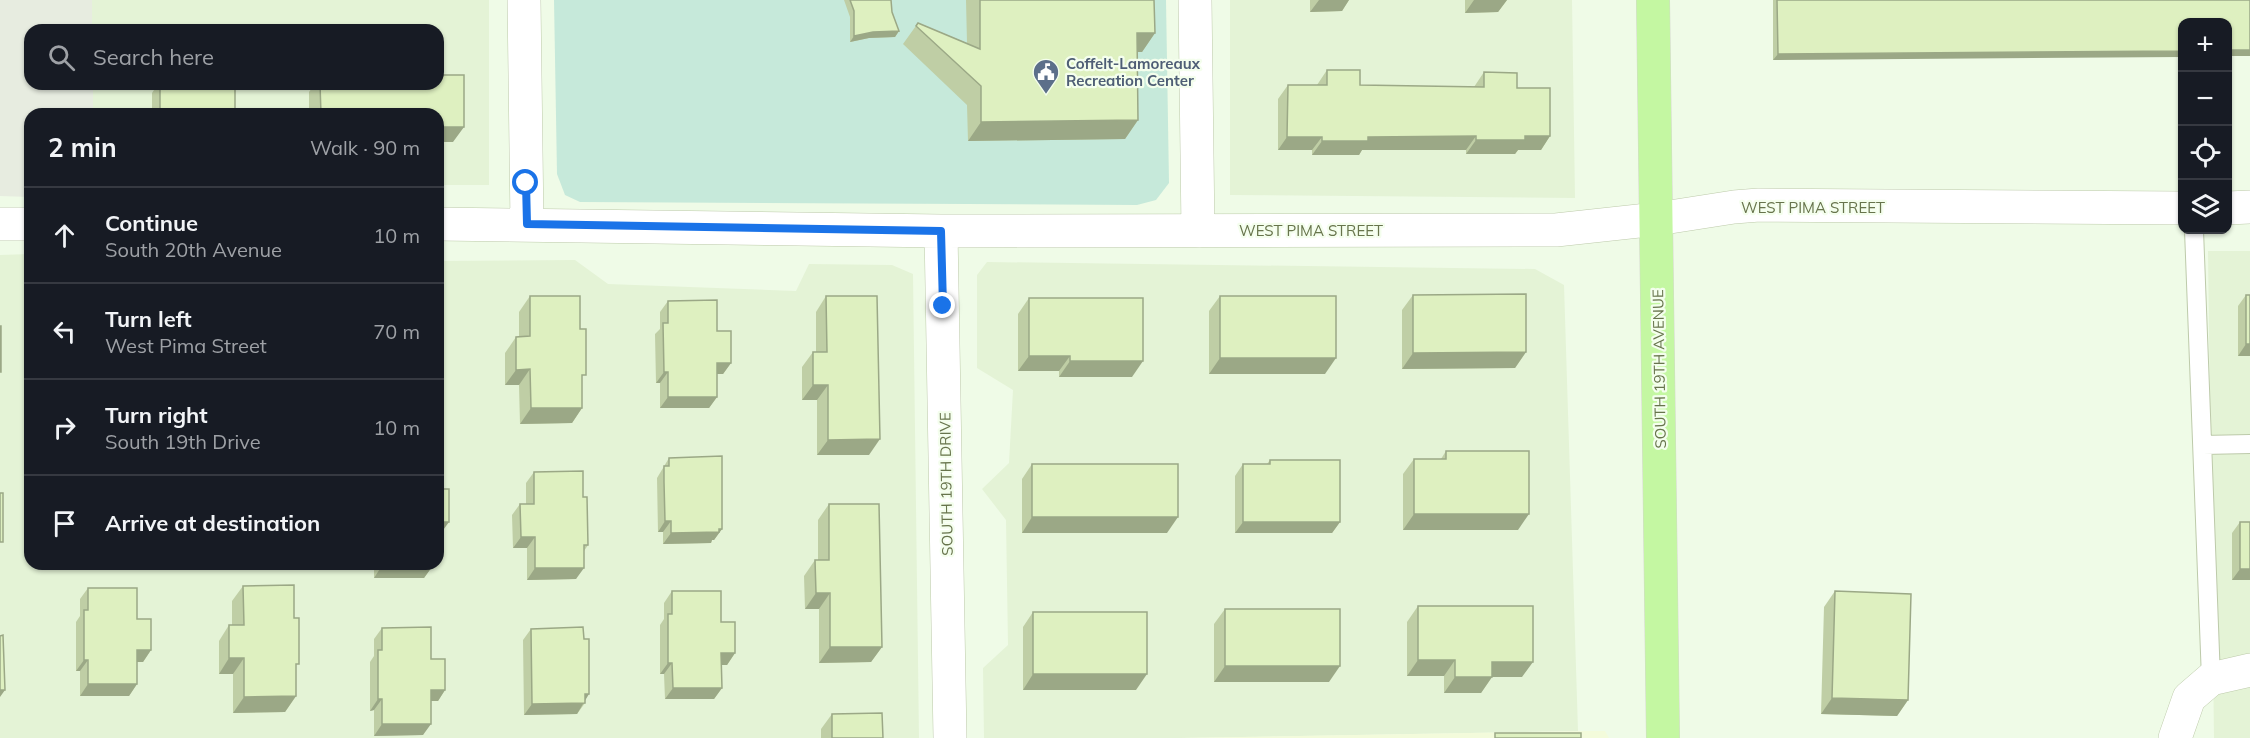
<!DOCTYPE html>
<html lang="en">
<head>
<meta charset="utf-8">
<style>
  :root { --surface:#171b24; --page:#242831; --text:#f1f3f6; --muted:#9ea1a6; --line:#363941 }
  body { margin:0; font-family:Mulish,sans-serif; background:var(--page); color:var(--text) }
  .controls { position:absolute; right:18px; top:18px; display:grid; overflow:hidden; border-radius:12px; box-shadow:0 2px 4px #0004 }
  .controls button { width:54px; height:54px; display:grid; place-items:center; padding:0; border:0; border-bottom:2px solid var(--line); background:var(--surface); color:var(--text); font:30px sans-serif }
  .stop { position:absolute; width:18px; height:18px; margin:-14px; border:4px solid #1a73e8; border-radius:50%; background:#fff }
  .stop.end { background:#1a73e8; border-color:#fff; box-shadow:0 2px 6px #0008 }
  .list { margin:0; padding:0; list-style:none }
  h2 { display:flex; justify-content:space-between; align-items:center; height:78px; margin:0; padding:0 24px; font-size:26px }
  h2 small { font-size:20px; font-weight:400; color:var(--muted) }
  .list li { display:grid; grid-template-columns:39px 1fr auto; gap:18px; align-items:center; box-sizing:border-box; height:96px; padding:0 24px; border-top:2px solid var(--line) }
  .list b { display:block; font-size:22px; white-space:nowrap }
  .list p { margin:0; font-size:20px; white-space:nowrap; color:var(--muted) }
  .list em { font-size:20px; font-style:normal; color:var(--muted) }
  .icon { flex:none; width:33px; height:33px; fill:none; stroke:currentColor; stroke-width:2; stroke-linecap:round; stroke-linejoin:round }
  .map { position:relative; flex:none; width:2250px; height:738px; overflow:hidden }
  .search { position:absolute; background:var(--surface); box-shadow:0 2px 4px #0004; left:24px; top:24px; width:420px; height:66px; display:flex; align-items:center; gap:15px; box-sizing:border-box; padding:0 21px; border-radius:18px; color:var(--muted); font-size:22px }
  .panel { position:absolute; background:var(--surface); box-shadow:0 2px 4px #0004; left:24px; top:108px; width:420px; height:462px; border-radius:18px }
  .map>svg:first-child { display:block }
  .residential { fill:#e4f3d6 }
  .commercial { fill:#f3fbdb }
  .industrial { fill:#e7ece0 }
  .green { fill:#c6e9da }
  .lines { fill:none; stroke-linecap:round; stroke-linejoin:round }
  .service-casing { stroke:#bdcaaa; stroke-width:20 }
  .minor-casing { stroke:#bdcaaa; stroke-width:34 }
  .primary-casing { stroke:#d4d8cd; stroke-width:34 }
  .service { stroke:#fff; stroke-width:18 }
  .minor { stroke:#fff; stroke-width:33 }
  .primary { stroke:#c4f7a2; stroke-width:33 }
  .wall { fill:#bfcea5 }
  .shaded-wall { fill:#9ba886 }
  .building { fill:#def0c0; stroke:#9ba886; stroke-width:1.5 }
  .route { stroke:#1a73e8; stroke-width:8 }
  .labels { text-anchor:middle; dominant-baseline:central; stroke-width:4.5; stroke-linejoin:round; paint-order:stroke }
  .service-label { font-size:15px; font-weight:bold; fill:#4e5e75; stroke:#f4feed; text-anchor:start }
  .street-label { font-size:15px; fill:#67744c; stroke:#f4feed }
</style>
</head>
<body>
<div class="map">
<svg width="2250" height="738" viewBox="0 0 2250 738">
  <rect width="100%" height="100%" fill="#effbe7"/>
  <path class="residential" d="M 92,0 L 489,0 L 489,185 L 438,185 L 438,114 L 93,114 L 93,84 L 438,84 L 438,30 L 92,30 Z
    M 1230,0 L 1572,0 L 1575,198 L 1230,195 Z
    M 2208,251 L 2250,251 L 2250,738 L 2214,738 Z
    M 30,254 L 30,564 L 438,564 L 438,261 L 575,260 L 608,284 L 796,291 L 809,264 L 892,265 L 913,274 L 919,738 L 0,738 L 0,255 Z
    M 987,262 L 1535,269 L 1564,285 L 1578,731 L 1180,738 L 984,738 L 983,668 L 1008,645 L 1006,520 L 982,489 L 1009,463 L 1013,390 L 977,368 L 977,275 Z"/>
  <path class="commercial" d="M 1578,731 L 1605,731 L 1609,738 L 1180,738 Z"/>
  <path class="industrial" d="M 0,0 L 92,0 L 92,30 L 30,30 L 30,84 L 93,84 L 93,114 L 30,114 L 30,197 L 0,196 Z"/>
  <path class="green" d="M 554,0 L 1166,0 L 1169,183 L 1156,200 L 1137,205 L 580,202 L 565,195 L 557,174 Z"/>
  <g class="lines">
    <g class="service-casing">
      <path id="service" d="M 2194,230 L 2211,679
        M 2203,445 L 2250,444"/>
    </g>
    <g class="minor-casing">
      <path id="minor" d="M 524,0 L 527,224
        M 1195,0 L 1198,231
        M 2228,208 L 2250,207
        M 0,224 L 30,224
        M 438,224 L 941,231 L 1556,230 L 1657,219 L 1734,207 L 1759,205 L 2182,208
        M 941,231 L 950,738
        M 2175,738 L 2189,698 L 2211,679 L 2250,670"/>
    </g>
    <g class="primary-casing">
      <path id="primary" d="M 1653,0 L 1663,738"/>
    </g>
    <use href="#service" class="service"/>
    <use href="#minor" class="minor"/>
    <use href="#primary" class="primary"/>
  </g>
  <path class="wall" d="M 844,0 L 891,0 L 892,12 L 899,31 L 895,37 L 869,38 L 850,42 L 850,17 Z
    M 966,0 L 1154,0 L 1155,33 L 1142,52 L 1137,52 L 1138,120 L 1125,139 L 968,141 L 967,105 L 903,44 L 918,23 L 967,43 Z
    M 1310,0 L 1349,0 L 1342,11 L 1310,12 Z
    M 1465,0 L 1507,0 L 1498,12 L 1465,13 Z
    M 1773,0 L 2250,0 L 2250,56 L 2228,56 L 2228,22 L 1773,60 Z
    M 1327,70 L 1360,85 L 1474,87 L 1484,72 L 1517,88 L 1550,136 L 1541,150 L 1518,150 L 1515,154 L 1466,154 L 1466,150 L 1362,150 L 1359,155 L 1312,155 L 1312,150 L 1278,150 L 1278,99 L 1288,85 L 1317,85 Z
    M 158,84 L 233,84 L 235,114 L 152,114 L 152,93 Z
    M 315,84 L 438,84 L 453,142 L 438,142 L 438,114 L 309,114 L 309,92 Z
    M 1413,295 L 1526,352 L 1515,368 L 1402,369 L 1402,310 Z
    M 2246,295 L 2250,356 L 2238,356 L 2238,306 Z
    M 530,296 L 582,381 L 582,408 L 572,423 L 520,424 L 519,385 L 505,385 L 505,353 L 516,337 L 519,337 L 519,312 Z
    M 826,296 L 869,455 L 817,455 L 817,400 L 802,400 L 802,367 L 813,352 L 816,352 L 816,312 Z
    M 1220,296 L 1325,374 L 1209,374 L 1209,311 Z
    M 1029,298 L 1132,377 L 1059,377 L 1059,371 L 1018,371 L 1018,314 Z
    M 668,301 L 717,331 L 731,363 L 723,374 L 717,374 L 717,397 L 709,408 L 660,408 L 660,383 L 656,383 L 655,334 L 660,329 L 660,312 Z
    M 1446,451 L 1518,530 L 1403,530 L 1403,474 L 1414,459 L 1441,459 Z
    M 669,458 L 722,529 L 714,540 L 712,540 L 711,543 L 663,544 L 663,532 L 658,532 L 657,478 Z
    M 1270,460 L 1340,522 L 1332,533 L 1235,533 L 1235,476 L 1243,464 L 1267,464 Z
    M 1032,464 L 1167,533 L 1022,533 L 1022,479 Z
    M 534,472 L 583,497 L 588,545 L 584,551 L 576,579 L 527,580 L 527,548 L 513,548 L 512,515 L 520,504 L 526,504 L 526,483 Z
    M 829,504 L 882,647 L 871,662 L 819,663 L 819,609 L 805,609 L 804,576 L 815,560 L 818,560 L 818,520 Z
    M 2240,522 L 2250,580 L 2232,580 L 2232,533 Z
    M 374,564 L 434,564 L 424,578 L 374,578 Z
    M 243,586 L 296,669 L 296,696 L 285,712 L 233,713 L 233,674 L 219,674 L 219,641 L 229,625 L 232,625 L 232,601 Z
    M 88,588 L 137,619 L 151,650 L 143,662 L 137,662 L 137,684 L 129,696 L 80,696 L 80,671 L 76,671 L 76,622 L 80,616 L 80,599 Z
    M 672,591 L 721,622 L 735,653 L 727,665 L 721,665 L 722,688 L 714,699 L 665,699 L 664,674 L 660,674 L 660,625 L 664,619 L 664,603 Z
    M 1835,591 L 1908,700 L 1897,716 L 1821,714 L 1824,607 Z
    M 1418,606 L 1522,677 L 1492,677 L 1481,693 L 1444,693 L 1444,676 L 1407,676 L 1407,622 Z
    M 1225,609 L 1329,682 L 1214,682 L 1214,624 Z
    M 1033,612 L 1136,690 L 1023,690 L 1023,627 Z
    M 382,628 L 431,659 L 445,690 L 438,701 L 431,701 L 423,735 L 374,736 L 374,710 L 370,711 L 370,662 L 374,656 L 374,639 Z
    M 531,629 L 585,701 L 585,703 L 577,714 L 524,715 L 523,640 Z
    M 832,714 L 883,738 L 821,738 L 821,729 Z"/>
  <path class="shaded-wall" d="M 1319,0 L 1349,0 L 1342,11 L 1310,12 Z
    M 1474,0 L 1507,0 L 1498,12 L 1465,13 Z
    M 899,31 L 895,37 L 869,38 L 850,42 L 854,36 L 873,32 Z
    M 1137,33 L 1155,33 L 1142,52 L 1124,52 Z
    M 2228,50 L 2250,50 L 2250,56 L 2228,56 Z
    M 2182,51 L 2182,57 L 1773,60 L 1778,54 Z
    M 1138,120 L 1125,139 L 968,141 L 981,122 Z
    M 438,127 L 464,127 L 453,142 L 438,142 Z
    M 1476,136 L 1466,150 L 1362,150 L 1359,155 L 1312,155 L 1322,141 L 1368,137 Z
    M 1525,136 L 1550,136 L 1541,150 L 1518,150 L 1515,154 L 1466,154 L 1476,140 Z
    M 1287,137 L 1322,137 L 1312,150 L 1278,150 Z
    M 2246,344 L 2250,344 L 2250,356 L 2238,356 Z
    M 1526,352 L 1515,368 L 1402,369 L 1413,353 Z
    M 1029,356 L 1070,356 L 1059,371 L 1018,371 Z
    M 1220,358 L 1336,358 L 1325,374 L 1209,374 Z
    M 1070,361 L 1143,361 L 1132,377 L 1059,377 Z
    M 717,363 L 731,363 L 723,374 L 709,374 Z
    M 530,369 L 519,385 L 505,385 L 516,370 Z
    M 664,372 L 668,372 L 660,383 L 656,383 Z
    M 813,385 L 828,385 L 817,400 L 802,400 Z
    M 668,397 L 717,397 L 709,408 L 660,408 Z
    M 531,408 L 582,408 L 572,423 L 520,424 Z
    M 880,439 L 869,455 L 817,455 L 828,440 Z
    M 1414,514 L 1529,514 L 1518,530 L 1403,530 Z
    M 1032,517 L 1178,517 L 1167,533 L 1022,533 Z
    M 665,521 L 671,521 L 663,532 L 658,532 Z
    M 438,522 L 449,522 L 438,537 Z
    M 1243,522 L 1340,522 L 1332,533 L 1235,533 Z
    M 722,529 L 714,540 L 712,540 L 711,543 L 663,544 L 671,533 Z
    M 521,537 L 535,537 L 527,548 L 513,548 Z
    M 383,564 L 434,564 L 424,578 L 374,578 Z
    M 535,568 L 584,568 L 576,579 L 527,580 Z
    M 2240,569 L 2250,569 L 2250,580 L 2232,580 Z
    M 816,593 L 830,593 L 819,609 L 805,609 Z
    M 830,647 L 882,647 L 871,662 L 819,663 Z
    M 137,650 L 151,650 L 143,662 L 129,662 Z
    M 721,653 L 735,653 L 727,665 L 713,665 Z
    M 229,658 L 244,658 L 233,674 L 219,674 Z
    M 84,660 L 88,660 L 80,671 L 76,671 Z
    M 1418,660 L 1455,660 L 1444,676 L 1407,676 Z
    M 1492,662 L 1533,662 L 1522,677 L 1492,677 L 1481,693 L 1444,693 L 1455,677 Z
    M 668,663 L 672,663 L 664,674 L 660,674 Z
    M 1225,666 L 1340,666 L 1329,682 L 1214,682 Z
    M 1033,674 L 1147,674 L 1136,690 L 1023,690 Z
    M 88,684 L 137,684 L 129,696 L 80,696 Z
    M 673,688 L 722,688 L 714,699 L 665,699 Z
    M 0,690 L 5,690 L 0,697 Z
    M 431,690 L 445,690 L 438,701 L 423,701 Z
    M 585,694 L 589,694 L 577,714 L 524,715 L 532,704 Z
    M 296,696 L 285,712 L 233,713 L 244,697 Z
    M 1832,698 L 1908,700 L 1897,716 L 1821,714 Z
    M 378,699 L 382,699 L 374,710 L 370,711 Z
    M 382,724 L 431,724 L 423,735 L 374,736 Z"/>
  <path class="building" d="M 850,0 L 891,0 L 892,12 L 899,31 L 873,32 L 854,36 L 854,11 Z
    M 980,0 L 1154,0 L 1155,33 L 1137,33 L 1138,120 L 981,122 L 981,86 L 916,26 L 918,23 L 980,49 Z
    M 1777,0 L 2250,0 L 2250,50 L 2228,50 L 2228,22 L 2182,22 L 2182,51 L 1778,54 Z
    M 1327,70 L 1360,70 L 1360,85 L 1484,87 L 1484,72 L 1517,73 L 1517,88 L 1550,88 L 1550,136 L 1525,136 L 1525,140 L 1476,140 L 1476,136 L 1368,137 L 1368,141 L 1322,141 L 1322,137 L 1287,137 L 1288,85 L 1327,85 Z
    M 438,75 L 464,75 L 464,127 L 438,127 L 438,114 L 321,114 L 320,84 L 438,84 Z
    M 160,84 L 233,84 L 233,86 L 235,86 L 235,114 L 160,114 Z
    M 1526,294 L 1526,352 L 1413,353 L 1413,295 Z
    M 2246,295 L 2250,295 L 2250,344 L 2246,344 Z
    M 530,296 L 580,296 L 580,329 L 586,329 L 586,375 L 582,375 L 582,408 L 531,408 L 530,369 L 516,370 L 516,337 L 530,336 Z
    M 826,296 L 877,296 L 880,439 L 828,440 L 828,385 L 813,385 L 813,352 L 827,352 Z
    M 1220,296 L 1336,296 L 1336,358 L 1220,358 Z
    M 1029,298 L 1143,298 L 1143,361 L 1070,361 L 1070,356 L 1029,356 Z
    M 717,300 L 717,331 L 731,331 L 731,363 L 717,363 L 717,397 L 668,397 L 668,372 L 664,372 L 663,323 L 668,323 L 668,301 Z
    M 0,326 L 1,326 L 1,372 L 0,372 Z
    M 438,331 L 441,331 L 441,362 L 438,362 Z
    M 1446,451 L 1529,451 L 1529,514 L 1414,514 L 1414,459 L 1446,459 Z
    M 722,456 L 722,529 L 719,529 L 719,532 L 671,533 L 671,521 L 665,521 L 664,482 L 664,466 L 669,466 L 669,458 Z
    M 1270,460 L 1340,460 L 1340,522 L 1243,522 L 1243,464 L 1270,464 Z
    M 1032,464 L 1178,464 L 1178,517 L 1032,517 Z
    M 583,471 L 583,497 L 587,497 L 588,545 L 584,545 L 584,568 L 535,568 L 535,537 L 521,537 L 520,504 L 534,504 L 534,472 Z
    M 438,489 L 449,489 L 449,522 L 438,522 Z
    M 0,493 L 3,493 L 3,542 L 0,542 Z
    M 829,504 L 879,504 L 882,647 L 830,647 L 830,593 L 816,593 L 815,560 L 829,560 Z
    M 2240,522 L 2250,522 L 2250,569 L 2240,569 Z
    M 294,585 L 294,618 L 299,618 L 299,664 L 296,664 L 296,696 L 244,697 L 244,658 L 229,658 L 229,625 L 244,625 L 243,586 Z
    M 88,588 L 137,588 L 137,619 L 151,619 L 151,650 L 137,650 L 137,684 L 88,684 L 88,660 L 84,660 L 84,610 L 88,610 Z
    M 672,591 L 721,591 L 721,622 L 735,622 L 735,653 L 721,653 L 722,688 L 673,688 L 672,663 L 668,663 L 668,614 L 672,614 Z
    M 1835,591 L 1911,594 L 1908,700 L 1832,698 Z
    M 1418,606 L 1533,606 L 1533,662 L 1492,662 L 1492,677 L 1455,677 L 1455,660 L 1418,660 Z
    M 1225,609 L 1340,609 L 1340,666 L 1225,666 Z
    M 1033,612 L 1147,612 L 1147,674 L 1033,674 Z
    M 431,627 L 431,659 L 445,659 L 445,690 L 431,690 L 431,724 L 382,724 L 382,699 L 378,699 L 378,650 L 382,650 L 382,628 Z
    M 583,627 L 584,639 L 589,639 L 589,694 L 585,694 L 585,703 L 532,704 L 531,629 Z
    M 3,635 L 5,690 L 0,690 L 0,636 Z
    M 882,713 L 883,738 L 832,738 L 832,714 Z
    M 1495,733 L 1581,733 L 1581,738 L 1495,738 Z"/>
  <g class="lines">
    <path class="route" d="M 526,183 L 527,224 L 941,231 L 943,306"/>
  </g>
  <defs>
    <g id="civic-pin" transform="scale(1.35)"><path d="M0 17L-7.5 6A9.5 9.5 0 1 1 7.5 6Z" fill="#5c6f8a" stroke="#f4feed"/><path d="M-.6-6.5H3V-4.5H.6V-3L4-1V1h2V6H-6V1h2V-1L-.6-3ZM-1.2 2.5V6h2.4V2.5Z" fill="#fff"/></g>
  </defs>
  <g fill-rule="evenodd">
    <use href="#civic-pin" x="1046" y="72"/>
  </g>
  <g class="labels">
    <g class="service-label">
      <text x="1066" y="63">Coffelt-Lamoreaux<tspan x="1066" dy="17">Recreation Center</tspan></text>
    </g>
    <g class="street-label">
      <text x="1813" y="207">WEST PIMA STREET</text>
      <text x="1311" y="230">WEST PIMA STREET</text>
      <text transform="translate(1659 369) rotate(-91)">SOUTH 19TH AVENUE</text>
      <text transform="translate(946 484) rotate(-91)">SOUTH 19TH DRIVE</text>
    </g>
  </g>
</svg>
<div class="controls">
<button>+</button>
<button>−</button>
<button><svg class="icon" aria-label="locate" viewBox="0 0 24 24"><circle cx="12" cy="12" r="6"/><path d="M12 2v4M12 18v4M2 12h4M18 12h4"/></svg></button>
<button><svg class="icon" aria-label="layers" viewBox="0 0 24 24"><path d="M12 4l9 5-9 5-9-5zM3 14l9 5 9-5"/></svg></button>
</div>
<div class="stop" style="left:526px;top:183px"></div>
<div class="stop end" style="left:943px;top:306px"></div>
<div class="search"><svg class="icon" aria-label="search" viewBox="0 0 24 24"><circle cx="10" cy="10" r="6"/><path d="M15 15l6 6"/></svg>Search here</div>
<section class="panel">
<h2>2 min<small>Walk · 90 m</small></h2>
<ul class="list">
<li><svg class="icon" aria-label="ahead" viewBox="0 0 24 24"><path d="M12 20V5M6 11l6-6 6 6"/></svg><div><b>Continue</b><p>South 20th Avenue</p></div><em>10 m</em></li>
<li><svg class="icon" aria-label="left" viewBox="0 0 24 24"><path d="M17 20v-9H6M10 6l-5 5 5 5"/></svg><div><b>Turn left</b><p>West Pima Street</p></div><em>70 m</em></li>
<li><svg class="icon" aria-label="right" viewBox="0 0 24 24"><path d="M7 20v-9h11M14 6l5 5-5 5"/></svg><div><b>Turn right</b><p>South 19th Drive</p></div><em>10 m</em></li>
<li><svg class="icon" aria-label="arrive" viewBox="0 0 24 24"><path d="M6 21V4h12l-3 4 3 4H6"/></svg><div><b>Arrive at destination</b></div></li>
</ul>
</section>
</div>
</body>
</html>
